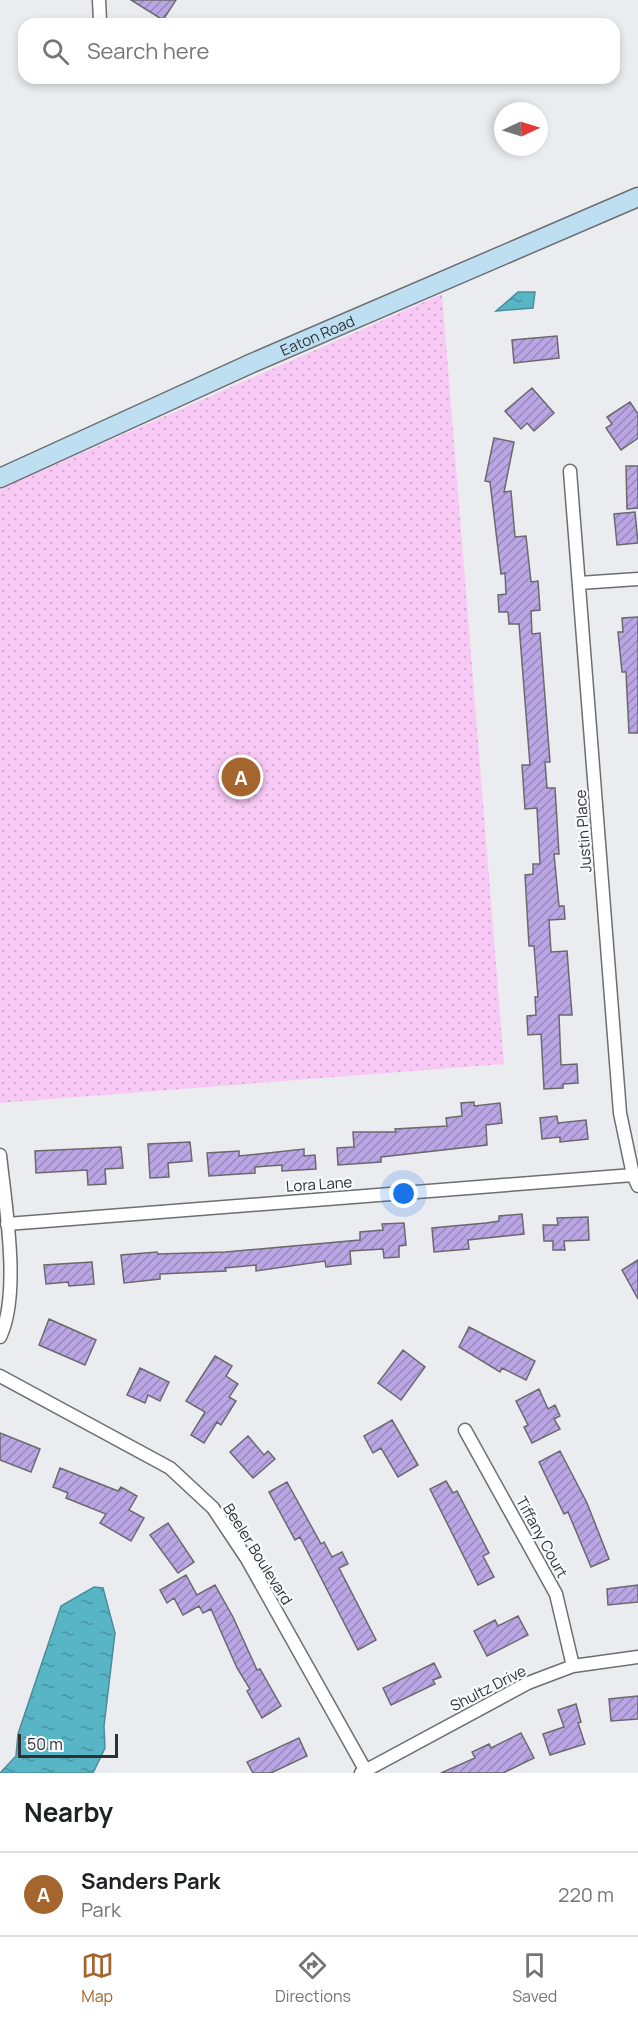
<!DOCTYPE html>
<html lang="en">
<head>
<meta charset="utf-8">
<style>
  :root { --surface:#fff; --page:#f6f6f6; --text:#202124; --muted:#757577; --line:#e0e0e0; --accent:#a5652e }
  body { margin:0; font-family:Manrope,sans-serif; background:var(--page); color:var(--text) }
  .compass { position:absolute; left:494px; top:102px; width:54px; height:54px; border-radius:50%; background:var(--surface); box-shadow:0 3px 9px #0003; rotate:86deg }
  .scale { position:absolute; left:18px; bottom:15px; width:100px; box-sizing:border-box; padding-left:6px; border:3px solid #303032; border-top:0; font-size:16px; line-height:21px; white-space:nowrap; color:#303032; -webkit-text-stroke:4px #f8fafe; paint-order:stroke }
  .you { position:absolute; left:404px; top:1194px; width:21px; height:21px; margin:-15px; border:4px solid #fff; border-radius:50%; background:#1a73e8; box-shadow:0 0 0 9px #1a73e833 }
  .badge { display:grid; place-items:center; width:39px; height:39px; border-radius:50%; background:var(--accent); color:#fff; font-size:20px; font-weight:700 }
  .pin { position:absolute; translate:-50% -50%; border:3px solid #fff; box-shadow:0 2px 6px #0006 }
  .list { margin:0; padding:0; list-style:none }
  h2 { display:flex; justify-content:space-between; align-items:center; height:78px; margin:0; padding:0 24px; font-size:26px }
  h2 small { font-size:20px; font-weight:400; color:var(--muted) }
  .list li { display:grid; grid-template-columns:39px 1fr auto; gap:18px; align-items:center; box-sizing:border-box; height:84px; padding:0 24px; border-top:2px solid var(--line) }
  .list b { display:block; font-size:22px; white-space:nowrap }
  .list p { margin:0; font-size:20px; white-space:nowrap; color:var(--muted) }
  .list em { font-size:20px; font-style:normal; color:var(--muted) }
  .icon { flex:none; width:33px; height:33px; fill:none; stroke:currentColor; stroke-width:2; stroke-linecap:round; stroke-linejoin:round }
  .map { position:relative; flex:none; width:638px; height:1773px; overflow:hidden }
  .search { position:absolute; background:var(--surface); box-shadow:0 3px 9px #0003; left:18px; right:18px; top:18px; height:66px; display:flex; align-items:center; gap:15px; box-sizing:border-box; padding:0 21px; border-radius:18px; color:var(--muted); font-size:22px }
  .sheet { height:162px; background:var(--surface) }
  nav { display:flex; justify-content:space-around; align-items:center; box-sizing:border-box; height:84px; border-top:2px solid var(--line); background:var(--surface); font-size:16px; color:var(--muted) }
  nav a { display:grid; justify-items:center; gap:3px }
  nav .on { color:var(--accent) }
  .map>svg:first-child { display:block }
  .park { fill:url(#park-dots) }
  .water { fill:url(#water-ripples); stroke:#4b8d9a; stroke-width:1.5 }
  .building { fill:url(#building-hatch); stroke:#6a696d; stroke-width:1.5 }
  .lines { fill:none; stroke-linecap:round; stroke-linejoin:round }
  .street-casing { stroke:#6d6e72; stroke-width:15 }
  .secondary-casing { stroke:#6d6e72; stroke-width:21 }
  .street { stroke:#fff; stroke-width:12 }
  .secondary { stroke:#bedff2; stroke-width:18 }
  .labels { text-anchor:middle; dominant-baseline:central; stroke-width:4.5; stroke-linejoin:round; paint-order:stroke }
  .street-label { font-size:15px; fill:#303032; stroke:#f8fafe }
</style>
</head>
<body>
<div class="map">
<svg width="638" height="1773" viewBox="0 0 638 1773">
  <defs>
    <pattern id="park-dots" width="8" height="8" patternUnits="userSpaceOnUse" patternTransform="scale(1.5)"><rect width="8" height="8" fill="#f9c9f5"/><path d="M2 2h.1M6 6h.1" fill="none" stroke="#d6add2" stroke-width="1.8" stroke-linecap="round"/></pattern>
    <pattern id="water-ripples" width="26" height="14" patternUnits="userSpaceOnUse" patternTransform="scale(1.5)"><rect width="26" height="14" fill="#57b5c6"/><path d="M2 4q2-2 4 0t4 0M15 11q2-2 4 0t4 0" fill="none" stroke="#4894a1"/></pattern>
    <pattern id="building-hatch" width="6" height="6" patternUnits="userSpaceOnUse" patternTransform="scale(1.5)"><rect width="6" height="6" fill="#bba6e5"/><path d="M-1 1l2-2M0 6l6-6M5 7l2-2" fill="none" stroke="#9888ba"/></pattern>
  </defs>
  <rect width="100%" height="100%" fill="#ebecf0"/>
  <path class="park" d="M 442,294 L 504,1064 L 0,1103 L 0,489 Z"/>
  <path class="water" d="M 518,292 L 535,292 L 533,308 L 496,311 Z
    M 94,1587 L 103,1588 L 115,1633 L 104,1726 L 105,1748 L 93,1773 L 0,1773 L 16,1756 L 18,1734 L 61,1606 Z"/>
  <path class="building" d="M 131,0 L 176,0 L 163,20 Z
    M 557,336 L 559,358 L 514,363 L 512,340 Z
    M 532,388 L 554,413 L 534,431 L 527,423 L 521,429 L 505,411 Z
    M 630,402 L 638,414 L 638,438 L 621,450 L 606,428 L 612,424 L 607,417 Z
    M 494,438 L 514,442 L 504,492 L 511,491 L 515,537 L 526,536 L 531,582 L 538,581 L 540,610 L 531,611 L 532,634 L 540,633 L 550,762 L 545,762 L 547,788 L 555,788 L 559,854 L 554,854 L 559,906 L 564,906 L 565,919 L 549,920 L 551,952 L 567,951 L 572,1015 L 559,1015 L 561,1065 L 577,1064 L 578,1083 L 563,1084 L 563,1088 L 544,1089 L 541,1034 L 528,1035 L 527,1016 L 536,1015 L 535,997 L 538,997 L 534,946 L 529,946 L 525,875 L 533,874 L 533,864 L 540,864 L 537,808 L 525,809 L 522,765 L 530,765 L 519,624 L 509,624 L 508,612 L 499,612 L 498,595 L 506,594 L 505,573 L 501,574 L 490,482 L 485,481 Z
    M 626,466 L 638,466 L 638,508 L 627,509 Z
    M 635,512 L 638,543 L 617,545 L 614,514 Z
    M 638,617 L 638,733 L 629,733 L 626,672 L 622,672 L 618,632 L 623,632 L 622,618 Z
    M 474,1102 L 474,1106 L 500,1103 L 502,1123 L 486,1125 L 487,1145 L 381,1157 L 381,1162 L 338,1165 L 337,1148 L 354,1147 L 353,1132 L 396,1132 L 395,1129 L 447,1126 L 446,1118 L 462,1116 L 461,1103 Z
    M 557,1116 L 558,1123 L 586,1120 L 588,1139 L 560,1142 L 560,1137 L 542,1139 L 540,1118 Z
    M 190,1142 L 192,1161 L 168,1163 L 169,1177 L 150,1178 L 148,1144 Z
    M 121,1147 L 123,1168 L 105,1169 L 106,1184 L 88,1185 L 87,1170 L 36,1173 L 35,1151 Z
    M 304,1149 L 304,1156 L 315,1155 L 316,1169 L 282,1171 L 282,1165 L 255,1167 L 255,1173 L 209,1176 L 207,1153 L 239,1151 L 239,1156 Z
    M 522,1214 L 524,1234 L 468,1240 L 469,1249 L 434,1252 L 432,1228 L 486,1223 L 499,1221 L 499,1216 Z
    M 588,1217 L 589,1240 L 564,1241 L 565,1250 L 553,1250 L 553,1241 L 544,1241 L 543,1225 L 558,1225 L 557,1218 Z
    M 404,1223 L 406,1245 L 399,1246 L 399,1257 L 384,1258 L 383,1249 L 350,1251 L 351,1264 L 326,1267 L 325,1261 L 256,1271 L 256,1265 L 225,1268 L 226,1271 L 160,1274 L 160,1279 L 124,1283 L 121,1255 L 157,1252 L 158,1254 L 225,1252 L 360,1240 L 360,1232 L 383,1230 L 382,1224 Z
    M 638,1260 L 638,1299 L 622,1270 Z
    M 92,1262 L 94,1284 L 69,1286 L 68,1282 L 46,1284 L 44,1265 Z
    M 49,1319 L 96,1340 L 85,1365 L 39,1345 Z
    M 469,1327 L 535,1361 L 526,1380 L 502,1368 L 500,1372 L 459,1347 Z
    M 403,1350 L 425,1367 L 401,1400 L 378,1383 Z
    M 215,1356 L 232,1366 L 226,1376 L 238,1384 L 229,1397 L 236,1401 L 221,1425 L 217,1422 L 204,1443 L 191,1435 L 205,1412 L 186,1401 Z
    M 140,1368 L 169,1382 L 160,1401 L 148,1395 L 145,1403 L 127,1395 Z
    M 539,1389 L 548,1409 L 555,1405 L 560,1416 L 554,1419 L 560,1429 L 532,1443 L 524,1427 L 528,1425 L 516,1401 Z
    M 392,1420 L 418,1465 L 398,1477 L 381,1448 L 373,1453 L 364,1436 Z
    M 0,1433 L 40,1449 L 31,1472 L 0,1460 Z
    M 248,1436 L 264,1455 L 268,1451 L 275,1459 L 253,1478 L 230,1452 Z
    M 560,1451 L 587,1503 L 609,1559 L 591,1567 L 568,1512 L 564,1514 L 539,1462 Z
    M 60,1468 L 118,1491 L 121,1487 L 137,1496 L 129,1510 L 144,1518 L 131,1541 L 100,1523 L 106,1514 L 66,1498 L 68,1493 L 53,1487 Z
    M 446,1481 L 453,1493 L 457,1491 L 489,1553 L 483,1556 L 494,1577 L 478,1585 L 430,1489 Z
    M 287,1482 L 321,1544 L 324,1542 L 332,1557 L 342,1552 L 348,1564 L 339,1568 L 376,1640 L 358,1650 L 300,1537 L 295,1540 L 269,1492 Z
    M 168,1523 L 194,1562 L 178,1573 L 150,1535 Z
    M 186,1575 L 197,1595 L 215,1585 L 233,1617 L 257,1670 L 260,1669 L 281,1706 L 262,1718 L 247,1691 L 250,1689 L 237,1668 L 211,1609 L 203,1613 L 199,1606 L 183,1615 L 174,1598 L 167,1603 L 160,1590 Z
    M 638,1585 L 638,1602 L 608,1605 L 607,1589 Z
    M 518,1616 L 528,1635 L 487,1656 L 474,1631 L 495,1620 L 498,1626 Z
    M 434,1663 L 441,1677 L 433,1680 L 435,1684 L 391,1705 L 383,1688 Z
    M 638,1696 L 638,1719 L 611,1721 L 609,1699 Z
    M 576,1704 L 581,1722 L 578,1723 L 585,1744 L 550,1755 L 543,1734 L 564,1727 L 558,1710 Z
    M 521,1733 L 534,1758 L 503,1773 L 441,1773 L 475,1758 L 472,1752 L 489,1744 L 491,1748 Z
    M 299,1738 L 307,1756 L 271,1773 L 253,1773 L 247,1762 Z"/>
  <g class="lines">
    <g class="street-casing">
      <path id="street" d="M 99,0 L 100,21
        M 570,471 L 620,1113 L 633,1175 L 638,1186
        M 579,583 L 638,579
        M 0,1155 C 5,1203 21,1294 0,1337
        M 7,1224 L 633,1175
        M 0,1376 L 170,1468 L 213,1508 L 247,1559 L 367,1773
        M 465,1430 L 556,1594 L 573,1666
        M 361,1773 L 528,1683 L 573,1666 L 638,1657"/>
    </g>
    <g class="secondary-casing">
      <g id="secondary">
        <path id="s1" d="M 0,478 L 250,364 L 638,197"/>
      </g>
    </g>
    <use href="#street" class="street"/>
    <use href="#secondary" class="secondary"/>
  </g>
  <g class="labels">
    <g class="street-label">
      <text stroke="none"><textPath href="#s1" startOffset="348">Eaton Road</textPath></text>
      <text transform="translate(583 831) rotate(-94)">Justin Place</text>
      <text transform="translate(319 1184) rotate(-4)">Lora Lane</text>
      <text transform="translate(542 1537) rotate(61)">Tiffany Court</text>
      <text transform="translate(258 1554) rotate(58)">Beeler Boulevard</text>
      <text transform="translate(488 1688) rotate(-27)">Shultz Drive</text>
    </g>
  </g>
</svg>
<svg class="compass" viewBox="-18 -18 36 36"><path d="M0-13l5 13h-10z" fill="#e53935"/><path d="M0 13l5-13h-10z" fill="#757577"/></svg>
<div class="scale">50 m</div>
<div class="you"></div>
<div class="pin badge" style="left:241px;top:777px">A</div>
<div class="search"><svg class="icon" aria-label="search" viewBox="0 0 24 24"><circle cx="10" cy="10" r="6"/><path d="M15 15l6 6"/></svg>Search here</div>
</div>
<section class="sheet">
<h2>Nearby<small></small></h2>
<ul class="list">
<li><span class="badge">A</span><div><b>Sanders Park</b><p>Park</p></div><em>220 m</em></li>
</ul>
</section>
<nav>
<a class="on"><svg class="icon" aria-label="map" viewBox="0 0 24 24"><path d="M3 6l6-2 6 2 6-2v14l-6 2-6-2-6 2zM9 4v14M15 6v14"/></svg>Map</a>
<a><svg class="icon" aria-label="directions" viewBox="0 0 24 24"><path d="M12 3l9 9-9 9-9-9zM9 14v-3h6M13 9l2 2-2 2"/></svg>Directions</a>
<a><svg class="icon" aria-label="saved" viewBox="0 0 24 24"><path d="M7 4h10v16l-5-4-5 4z"/></svg>Saved</a>
</nav>
</body>
</html>
